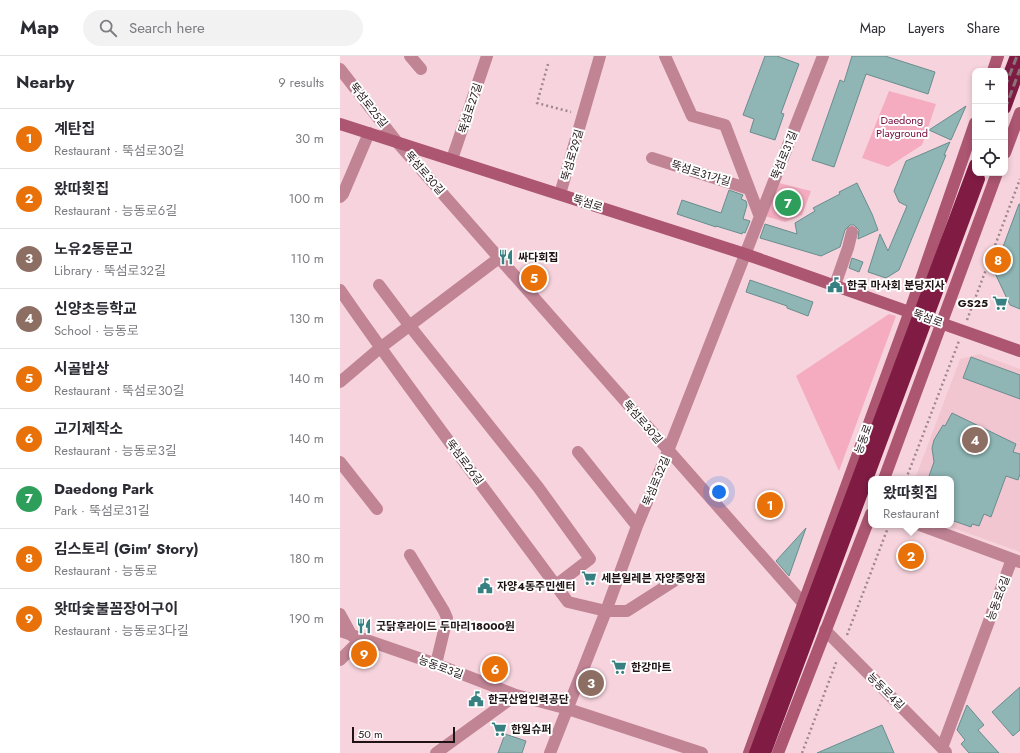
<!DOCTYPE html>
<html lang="en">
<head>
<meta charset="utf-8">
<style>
  :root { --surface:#fff; --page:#f2f2f3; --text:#2b2b33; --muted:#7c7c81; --line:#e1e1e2; --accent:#378081 }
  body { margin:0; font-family:Jost,"Noto Sans KR",sans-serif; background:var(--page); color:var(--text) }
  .controls { position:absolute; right:12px; top:12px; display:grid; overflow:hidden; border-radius:8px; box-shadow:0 2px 6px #0003 }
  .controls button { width:36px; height:36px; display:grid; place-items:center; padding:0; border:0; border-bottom:1px solid var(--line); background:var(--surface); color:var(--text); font:20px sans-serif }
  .scale { position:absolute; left:12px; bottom:10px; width:103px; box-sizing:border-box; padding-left:4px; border:2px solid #1f1316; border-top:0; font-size:11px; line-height:14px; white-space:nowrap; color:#1f1316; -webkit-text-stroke:3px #fff; paint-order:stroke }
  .you { position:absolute; left:379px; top:436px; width:14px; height:14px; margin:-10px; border:3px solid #fff; border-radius:50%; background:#1a73e8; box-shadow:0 0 0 6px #1a73e833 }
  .badge { display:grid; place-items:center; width:26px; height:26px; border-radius:50%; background:var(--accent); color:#fff; font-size:13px; font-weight:700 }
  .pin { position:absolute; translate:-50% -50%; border:2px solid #fff; box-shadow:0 1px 4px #0006 }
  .popup { position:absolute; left:528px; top:420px; width:86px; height:52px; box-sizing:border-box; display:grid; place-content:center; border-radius:8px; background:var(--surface); filter:drop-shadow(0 1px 3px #0005); font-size:13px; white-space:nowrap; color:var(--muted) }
  .popup b { font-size:15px; color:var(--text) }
  .popup::after { content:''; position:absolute; left:50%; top:100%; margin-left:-8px; border:8px solid transparent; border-top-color:var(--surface) }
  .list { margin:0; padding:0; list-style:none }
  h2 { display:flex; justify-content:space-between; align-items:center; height:52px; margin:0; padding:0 16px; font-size:17px }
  h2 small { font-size:13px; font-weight:400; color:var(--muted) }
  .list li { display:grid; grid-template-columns:26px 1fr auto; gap:12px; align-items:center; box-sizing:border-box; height:60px; padding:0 16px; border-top:1px solid var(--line) }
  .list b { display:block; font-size:15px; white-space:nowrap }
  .list p { margin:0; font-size:13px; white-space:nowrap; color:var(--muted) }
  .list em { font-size:13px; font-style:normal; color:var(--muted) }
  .icon { flex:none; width:22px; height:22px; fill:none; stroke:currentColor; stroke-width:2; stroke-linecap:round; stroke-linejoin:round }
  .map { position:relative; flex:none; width:680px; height:697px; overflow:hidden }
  header { display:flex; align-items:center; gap:24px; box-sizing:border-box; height:56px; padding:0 20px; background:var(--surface); border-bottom:1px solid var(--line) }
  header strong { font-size:19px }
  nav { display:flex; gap:22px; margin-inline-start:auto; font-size:14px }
  .search { width:280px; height:36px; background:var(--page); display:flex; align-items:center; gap:10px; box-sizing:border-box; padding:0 14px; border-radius:22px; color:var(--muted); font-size:15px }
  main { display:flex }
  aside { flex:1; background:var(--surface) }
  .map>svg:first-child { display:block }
  .built { fill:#f1c6d1 }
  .green { fill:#f5acc0 }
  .building { fill:#8fb5b5; stroke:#688d8d }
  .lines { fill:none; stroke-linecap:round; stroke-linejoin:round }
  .path { stroke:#a0878d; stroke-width:2.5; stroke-dasharray:2 3; stroke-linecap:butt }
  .street { stroke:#c08495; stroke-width:12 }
  .secondary { stroke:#ac5671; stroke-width:12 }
  .highway { stroke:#801c44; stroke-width:12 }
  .rail { stroke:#8b747a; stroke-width:3; stroke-dasharray:8 4; stroke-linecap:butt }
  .highway-bridge { stroke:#801c44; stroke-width:12 }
  .labels { text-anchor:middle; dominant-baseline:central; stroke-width:4; stroke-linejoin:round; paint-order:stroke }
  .street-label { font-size:11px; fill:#1f1316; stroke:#fff }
  .park-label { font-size:11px; fill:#760b3b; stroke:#fff }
  .poi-label { font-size:11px; font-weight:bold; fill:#1f1316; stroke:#fff; text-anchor:start }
</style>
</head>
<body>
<header>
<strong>Map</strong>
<div class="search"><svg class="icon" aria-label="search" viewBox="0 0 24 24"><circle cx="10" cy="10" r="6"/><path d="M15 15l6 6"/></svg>Search here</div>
<nav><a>Map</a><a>Layers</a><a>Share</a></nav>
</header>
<main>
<aside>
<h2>Nearby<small>9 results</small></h2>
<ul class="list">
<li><span class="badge" style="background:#e8710a">1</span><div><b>계탄집</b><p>Restaurant · 뚝섬로30길</p></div><em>30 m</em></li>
<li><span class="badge" style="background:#e8710a">2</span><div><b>왔따횟집</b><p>Restaurant · 능동로6길</p></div><em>100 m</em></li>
<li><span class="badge" style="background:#8d6e63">3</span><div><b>노유2동문고</b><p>Library · 뚝섬로32길</p></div><em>110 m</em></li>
<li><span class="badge" style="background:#8d6e63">4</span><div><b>신양초등학교</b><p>School · 능동로</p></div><em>130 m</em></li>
<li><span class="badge" style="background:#e8710a">5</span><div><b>시골밥상</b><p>Restaurant · 뚝섬로30길</p></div><em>140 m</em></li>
<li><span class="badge" style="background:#e8710a">6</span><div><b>고기제작소</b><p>Restaurant · 능동로3길</p></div><em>140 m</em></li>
<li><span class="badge" style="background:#2e9e5b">7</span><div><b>Daedong Park</b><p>Park · 뚝섬로31길</p></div><em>140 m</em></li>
<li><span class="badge" style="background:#e8710a">8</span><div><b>김스토리 (Gim' Story)</b><p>Restaurant · 능동로</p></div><em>180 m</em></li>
<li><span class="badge" style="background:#e8710a">9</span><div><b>왓따숯불꼼장어구이</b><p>Restaurant · 능동로3다길</p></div><em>190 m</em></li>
</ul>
</aside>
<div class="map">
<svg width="680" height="697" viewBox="0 0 680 697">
  <rect width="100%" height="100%" fill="#f7d4dd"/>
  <path class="built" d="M 639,298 L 680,313 L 680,496 L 605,469 L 611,469 L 611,423 L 575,423 L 620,303 Z"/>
  <path class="green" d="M 549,35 L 596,48 L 582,89 L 548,111 L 522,102 Z
    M 439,127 L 471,135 L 462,159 L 445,166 L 425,160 Z
    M 549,258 L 556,260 L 499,415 L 456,320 Z"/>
  <path class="building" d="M 425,0 L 437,0 L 459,8 L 441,57 L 444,58 L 435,84 L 410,76 L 414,63 L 403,59 Z
    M 512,0 L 545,0 L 595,16 L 588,38 L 526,18 L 494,111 L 472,104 L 500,24 L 504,26 Z
    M 626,50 L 611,84 L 589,74 Z
    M 610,86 L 604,99 L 606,99 L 559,214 L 546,222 L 528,216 L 540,178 L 548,195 L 567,150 L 559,146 L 554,135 L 566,105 Z
    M 517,127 L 532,158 L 538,174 L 518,183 L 519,174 L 514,169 L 510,169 L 505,174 L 500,191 L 481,200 L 420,182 L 425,168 L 457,178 L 455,167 L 475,155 L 473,152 L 500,138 L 499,136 Z
    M 389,134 L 403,139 L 401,143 L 406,145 L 407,149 L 403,163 L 410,165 L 405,177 L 403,176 L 402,178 L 376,170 L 376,171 L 337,158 L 342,144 L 381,157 Z
    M 679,148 L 680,148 L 680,253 L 670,249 L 654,215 Z
    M 512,202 L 523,206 L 519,216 L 509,212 Z
    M 410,224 L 473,246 L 468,260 L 447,252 L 447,250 L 406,236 Z
    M 631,301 L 680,319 L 680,343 L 623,322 Z
    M 612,357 L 676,388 L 673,396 L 680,398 L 680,418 L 678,424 L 666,420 L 651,461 L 644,458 L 639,470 L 632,468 L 631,471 L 611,464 L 611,423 L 588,423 L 594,406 L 592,392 L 594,384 L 603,369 L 605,370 Z
    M 466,472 L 449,520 L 436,505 Z
    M 680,631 L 680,674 L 673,680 L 652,656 Z
    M 627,649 L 644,669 L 638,674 L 659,697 L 629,697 L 621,688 L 625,684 L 617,674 Z
    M 542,669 L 554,697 L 477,697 Z
    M 165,678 L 186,685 L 182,697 L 158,697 Z"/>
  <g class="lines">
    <path class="path" d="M 208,8 L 197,47 L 231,56
      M 627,264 L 680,123
      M 566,423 L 619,285
      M 507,579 L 549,469
      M 462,697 L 497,604"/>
    <path class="street" d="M 70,0 L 81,13
      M 325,0 L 352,60 L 385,69 L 420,161
      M 0,13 L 57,86 L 463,547
      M 312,102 L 409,133
      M 112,103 L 147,0
      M 220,138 L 260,0
      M 0,141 L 3,138 L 29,77
      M 39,229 L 69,269 L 198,431 L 250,503 L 216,529
      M 495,229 L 508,192 L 512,176
      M 0,234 C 73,340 152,442 228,546 L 266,555 L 287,555 L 334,525
      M 0,326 L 40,292 L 159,202
      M 238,396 L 297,470
      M 0,406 L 37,453
      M 580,469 L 680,506
      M 70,499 L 104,555 L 107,562 L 96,608
      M 0,558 L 12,580
      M 485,574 L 606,696
      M 0,575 L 96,608 L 176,639 L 228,653 L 362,697
      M 0,604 L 21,583
      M 602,692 L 672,503
      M 96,697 L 176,639
      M 210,697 L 266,555 L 297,470 L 328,395 L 483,0"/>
    <path class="secondary" d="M 653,15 L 658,0
      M 0,68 L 405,198 L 680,295
      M 665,97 L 680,57
      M 544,423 L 657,117
      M 409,697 L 570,255 L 635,67
      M 438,697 L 531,458"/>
    <path class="highway" d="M 668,21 L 676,0
      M 665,52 L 680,11"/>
    <path class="rail" d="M 665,31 L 677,0
      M 665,53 L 680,13
      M 420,697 L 635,113
      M 428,697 L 642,117"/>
    <path class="highway-bridge" d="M 415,697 L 635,109
      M 425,697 L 639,123"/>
  </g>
  <defs>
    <g id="restaurant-bare" transform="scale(1.2)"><path d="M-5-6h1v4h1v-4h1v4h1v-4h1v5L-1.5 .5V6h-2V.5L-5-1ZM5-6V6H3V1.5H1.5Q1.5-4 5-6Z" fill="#378081" stroke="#fff" stroke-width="2.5" paint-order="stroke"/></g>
    <g id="civic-bare" transform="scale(1.2)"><path d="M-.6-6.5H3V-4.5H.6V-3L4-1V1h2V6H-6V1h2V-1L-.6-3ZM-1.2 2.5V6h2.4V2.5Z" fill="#378081" stroke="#fff" stroke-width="2.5" paint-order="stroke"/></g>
    <g id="supermarket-bare" transform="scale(1.2)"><path d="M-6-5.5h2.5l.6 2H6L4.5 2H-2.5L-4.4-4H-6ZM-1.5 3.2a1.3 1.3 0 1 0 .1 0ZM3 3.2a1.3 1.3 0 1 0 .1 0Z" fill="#378081" stroke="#fff" stroke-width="2.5" paint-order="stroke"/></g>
  </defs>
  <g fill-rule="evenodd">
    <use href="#restaurant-bare" x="166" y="201"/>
    <use href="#civic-bare" x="495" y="229"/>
    <use href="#supermarket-bare" x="660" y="247"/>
    <use href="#supermarket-bare" x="249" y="522"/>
    <use href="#civic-bare" x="145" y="530"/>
    <use href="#restaurant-bare" x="24" y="570"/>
    <use href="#supermarket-bare" x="279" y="611"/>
    <use href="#civic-bare" x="136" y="643"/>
    <use href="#supermarket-bare" x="159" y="673"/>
  </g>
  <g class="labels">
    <g class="street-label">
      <text transform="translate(29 49) rotate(52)">뚝섬로25길</text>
      <text transform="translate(130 52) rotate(-72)">뚝섬로27길</text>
      <text transform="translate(232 99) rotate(-74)">뚝섬로29길</text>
      <text transform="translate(444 99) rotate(-68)">뚝섬로31길</text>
      <text transform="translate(85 117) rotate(49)">뚝섬로30길</text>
      <text transform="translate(361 117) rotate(17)">뚝섬로31가길</text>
      <text transform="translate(248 147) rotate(18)">뚝섬로</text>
      <text transform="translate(588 262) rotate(20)">뚝섬로</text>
      <text transform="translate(303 366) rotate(49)">뚝섬로30길</text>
      <text transform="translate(523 383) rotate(-70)">능동로</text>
      <text transform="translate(125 406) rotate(53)">뚝섬로26길</text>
      <text transform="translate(316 425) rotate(-67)">뚝섬로32길</text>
      <text transform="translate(658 542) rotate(-70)">능동로6길</text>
      <text transform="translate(101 611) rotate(20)">능동로3길</text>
      <text transform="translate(546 635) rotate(45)">능동로4길</text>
    </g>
    <g class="park-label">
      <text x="562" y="64">Daedong<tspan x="562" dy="13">Playground</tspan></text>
    </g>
    <g class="poi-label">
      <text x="178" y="201">싸다회집</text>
      <text x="507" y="229">한국 마사회 분당지사</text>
      <text x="648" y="247" text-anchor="end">GS25</text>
      <text x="261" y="522">세븐일레븐 자양중앙점</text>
      <text x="157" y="530">자양4동주민센터</text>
      <text x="36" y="570">굿닭후라이드 두마리18000원</text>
      <text x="291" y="611">한강마트</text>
      <text x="148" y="643">한국산업인력공단</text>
      <text x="171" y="673">한일슈퍼</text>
    </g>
  </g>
</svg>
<div class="controls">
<button>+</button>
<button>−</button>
<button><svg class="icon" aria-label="locate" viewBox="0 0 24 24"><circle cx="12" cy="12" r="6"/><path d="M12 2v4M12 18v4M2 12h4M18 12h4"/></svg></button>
</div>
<div class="scale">50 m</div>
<div class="you"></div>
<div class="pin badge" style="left:430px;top:449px;background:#e8710a">1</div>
<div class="pin badge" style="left:571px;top:500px;background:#e8710a">2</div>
<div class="popup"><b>왔따횟집</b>Restaurant</div>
<div class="pin badge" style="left:251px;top:627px;background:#8d6e63">3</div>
<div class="pin badge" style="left:635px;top:384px;background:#8d6e63">4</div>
<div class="pin badge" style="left:194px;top:222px;background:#e8710a">5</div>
<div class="pin badge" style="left:155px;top:613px;background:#e8710a">6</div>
<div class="pin badge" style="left:448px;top:147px;background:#2e9e5b">7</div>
<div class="pin badge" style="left:658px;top:204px;background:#e8710a">8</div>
<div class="pin badge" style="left:24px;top:598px;background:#e8710a">9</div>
</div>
</main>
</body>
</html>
